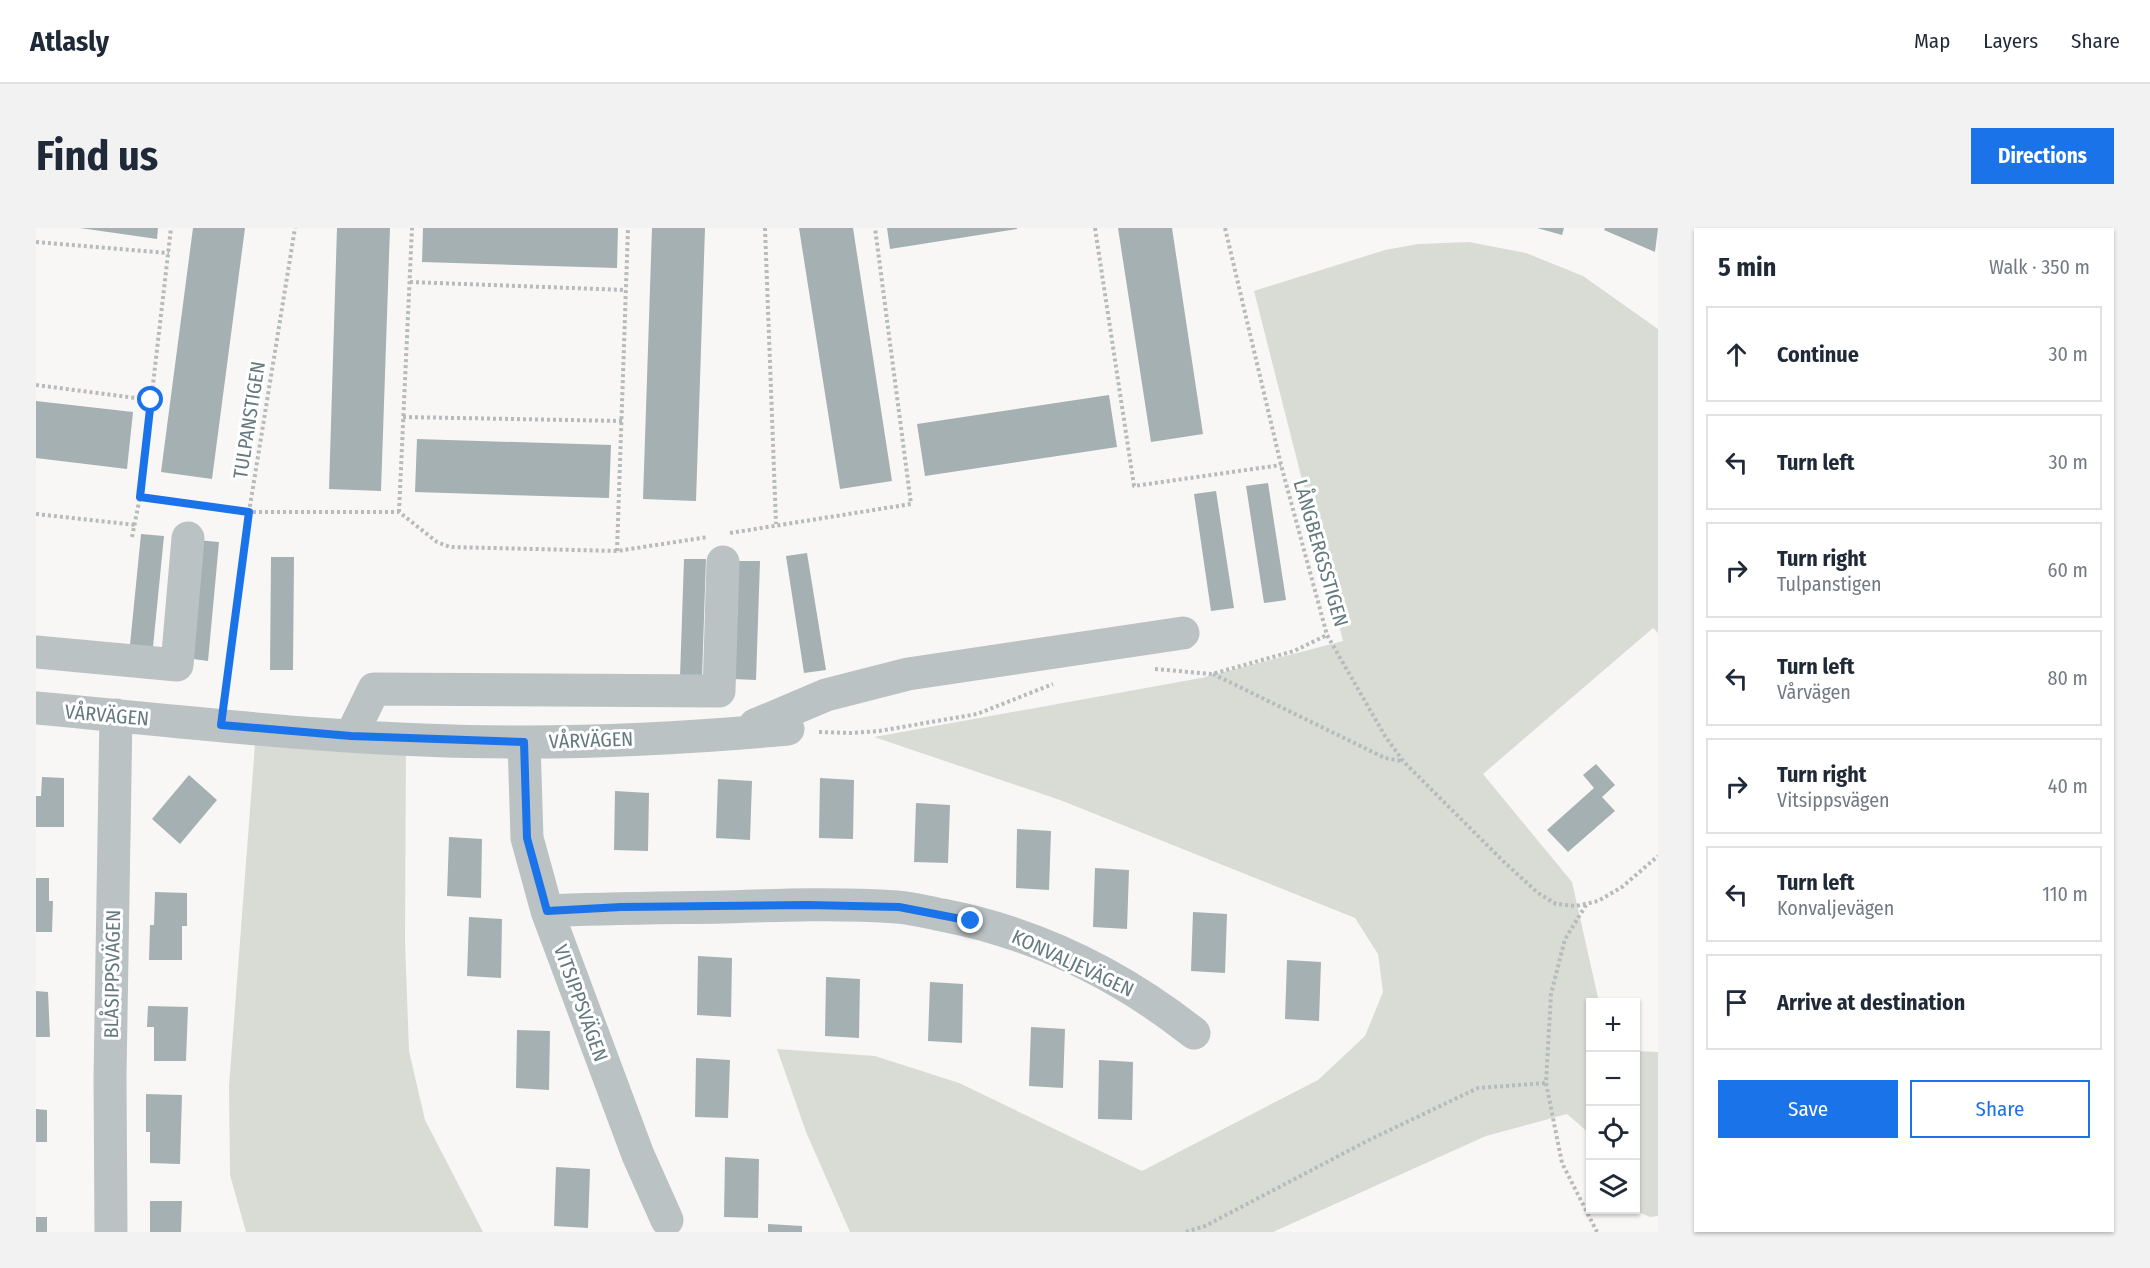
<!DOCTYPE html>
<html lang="en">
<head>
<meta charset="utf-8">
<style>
  :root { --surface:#fff; --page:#f2f2f3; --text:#1f2937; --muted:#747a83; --line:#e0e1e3; --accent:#1a73e8 }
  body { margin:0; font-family:"Fira Sans Condensed",sans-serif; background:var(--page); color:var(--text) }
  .controls { position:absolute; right:18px; bottom:18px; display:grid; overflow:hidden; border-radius:0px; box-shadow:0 2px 4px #0004 }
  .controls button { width:54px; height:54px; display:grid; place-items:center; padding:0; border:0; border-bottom:2px solid var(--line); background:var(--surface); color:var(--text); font:30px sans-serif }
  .stop { position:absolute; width:18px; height:18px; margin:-14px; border:4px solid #1a73e8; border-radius:50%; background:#fff }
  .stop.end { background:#1a73e8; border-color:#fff; box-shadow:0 2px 6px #0008 }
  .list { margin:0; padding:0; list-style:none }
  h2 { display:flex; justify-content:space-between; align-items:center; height:78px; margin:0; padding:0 24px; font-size:26px }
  h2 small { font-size:20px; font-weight:400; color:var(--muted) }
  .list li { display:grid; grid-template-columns:39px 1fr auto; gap:18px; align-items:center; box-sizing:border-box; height:96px; margin:0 12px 12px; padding:0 12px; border:2px solid var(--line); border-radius:0px }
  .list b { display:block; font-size:22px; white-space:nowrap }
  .list p { margin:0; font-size:20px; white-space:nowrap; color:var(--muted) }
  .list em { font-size:20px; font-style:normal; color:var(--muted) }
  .actions { display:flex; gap:12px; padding:18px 24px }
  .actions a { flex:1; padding:14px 0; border:2px solid var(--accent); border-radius:0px; text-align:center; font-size:21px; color:var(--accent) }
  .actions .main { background:var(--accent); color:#fff }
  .icon { flex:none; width:33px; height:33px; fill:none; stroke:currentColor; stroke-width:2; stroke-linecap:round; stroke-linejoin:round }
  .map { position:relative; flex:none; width:1622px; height:1004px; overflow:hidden; border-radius:0px }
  header { display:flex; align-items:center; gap:36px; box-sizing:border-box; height:84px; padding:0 30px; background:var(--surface); border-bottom:2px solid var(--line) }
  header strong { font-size:28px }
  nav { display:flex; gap:33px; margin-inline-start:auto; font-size:21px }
  .intro { display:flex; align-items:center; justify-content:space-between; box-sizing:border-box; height:144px; padding:0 36px }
  h1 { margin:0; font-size:42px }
  .button { padding:15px 27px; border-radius:0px; background:var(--accent); color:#fff; font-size:21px; font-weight:700 }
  main { display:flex; gap:36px; padding:0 36px }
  aside { flex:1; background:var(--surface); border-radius:0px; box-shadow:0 2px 4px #0004 }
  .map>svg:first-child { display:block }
  .green { fill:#d9dcd5 }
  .building { fill:#a4b0b2 }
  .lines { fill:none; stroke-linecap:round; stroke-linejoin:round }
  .path { stroke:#b6bbbc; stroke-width:4; stroke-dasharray:3 3; stroke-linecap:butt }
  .minor { stroke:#bbc2c3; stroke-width:33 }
  .route { stroke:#1a73e8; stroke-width:8 }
  .labels { text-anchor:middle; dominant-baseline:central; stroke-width:6; stroke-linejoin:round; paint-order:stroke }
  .street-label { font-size:20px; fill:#657a7e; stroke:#fff }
</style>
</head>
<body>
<header>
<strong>Atlasly</strong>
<nav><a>Map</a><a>Layers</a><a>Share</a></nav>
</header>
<div class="intro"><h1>Find us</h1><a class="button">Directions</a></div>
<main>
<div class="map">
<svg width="1622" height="1004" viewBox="0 0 1622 1004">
  <rect width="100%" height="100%" fill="#f8f7f5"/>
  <path class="green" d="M 1433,14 L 1490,25 L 1547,48 L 1622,101 L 1622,405 L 1617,400 L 1447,546 L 1536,654 L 1563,774 L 1554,774 L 1554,906 L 1531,886 L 1450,908 L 1237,1004 L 814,1004 L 770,904 L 741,821 L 839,828 L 923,855 L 1106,943 L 1282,852 L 1329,808 L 1347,764 L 1342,726 L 1319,690 L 1024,572 L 838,509 L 1165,450 L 1307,413 L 1218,63 L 1349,22 L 1382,16 Z
    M 220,503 L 370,515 L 369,712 L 373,823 L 389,892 L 447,1004 L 210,1004 L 194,947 L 193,858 Z
    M 1600,823 L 1622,824 L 1622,988 L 1614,989 L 1598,982 Z"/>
  <path class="building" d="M 44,0 L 122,0 L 121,11 Z
    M 157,0 L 209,0 L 176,251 L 125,244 Z
    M 301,0 L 354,0 L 345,263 L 293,261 Z
    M 387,0 L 582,0 L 581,40 L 386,34 Z
    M 616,0 L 669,0 L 660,273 L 607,271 Z
    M 763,0 L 817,0 L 856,253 L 804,261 Z
    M 851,0 L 981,0 L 981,1 L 854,21 Z
    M 1082,0 L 1136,0 L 1167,206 L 1115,214 Z
    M 1501,0 L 1528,0 L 1526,7 Z
    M 1569,0 L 1622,0 L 1619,24 L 1568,2 Z
    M 1073,167 L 1081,219 L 889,248 L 881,196 Z
    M 0,173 L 97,184 L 91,241 L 0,230 Z
    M 381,211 L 575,217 L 573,270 L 379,264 Z
    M 1232,255 L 1250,372 L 1228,375 L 1210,258 Z
    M 1180,263 L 1198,380 L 1175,383 L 1158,266 Z
    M 105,306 L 128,308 L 116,429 L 93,427 Z
    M 160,312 L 183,314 L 172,433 L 150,430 Z
    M 771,325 L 790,442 L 768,445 L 750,328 Z
    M 235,329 L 258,329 L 257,442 L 234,442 Z
    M 648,331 L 670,331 L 666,450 L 644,449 Z
    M 701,333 L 724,333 L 720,452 L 697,451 Z
    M 1560,536 L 1579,557 L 1566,569 L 1579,583 L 1532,624 L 1511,602 L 1558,560 L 1547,547 Z
    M 153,547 L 181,572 L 144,616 L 116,591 Z
    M 6,549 L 28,550 L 28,599 L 0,599 L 0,568 L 5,568 Z
    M 784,550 L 818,552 L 817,611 L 783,610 Z
    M 682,551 L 716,553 L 714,612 L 680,610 Z
    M 579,563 L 613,565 L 612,623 L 578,622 Z
    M 880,575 L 914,577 L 912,635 L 878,634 Z
    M 981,601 L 1015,603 L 1013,662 L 980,660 Z
    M 413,609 L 446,611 L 445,670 L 411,668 Z
    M 1059,640 L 1093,642 L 1091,701 L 1057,699 Z
    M 0,650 L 13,650 L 13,673 L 17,673 L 16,704 L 0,704 Z
    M 119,664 L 151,665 L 151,698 L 146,698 L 146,732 L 113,732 L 114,697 L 118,697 Z
    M 1157,684 L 1191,686 L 1189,745 L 1155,743 Z
    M 433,689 L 466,691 L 465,750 L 431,748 Z
    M 662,728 L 696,730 L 695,789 L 661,787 Z
    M 1251,732 L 1285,734 L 1283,793 L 1249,791 Z
    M 790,749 L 824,751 L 823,810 L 789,808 Z
    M 894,754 L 927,756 L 926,815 L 892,813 Z
    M 0,763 L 12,764 L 14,809 L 0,809 Z
    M 112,778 L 152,779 L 150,833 L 118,833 L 118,799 L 111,799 Z
    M 995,799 L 1029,801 L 1027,860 L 993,858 Z
    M 481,802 L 514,803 L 513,862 L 480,860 Z
    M 660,830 L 694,832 L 692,890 L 659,889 Z
    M 1063,832 L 1097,834 L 1096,892 L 1062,891 Z
    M 110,866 L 146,867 L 144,936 L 114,935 L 114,904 L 110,904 Z
    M 0,881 L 11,882 L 11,914 L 0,914 Z
    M 689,929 L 723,931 L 722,990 L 688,989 Z
    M 520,939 L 554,941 L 552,1000 L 518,998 Z
    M 114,973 L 146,973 L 145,1004 L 114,1004 Z
    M 0,989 L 11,989 L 11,1004 L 0,1004 Z
    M 732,996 L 766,998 L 766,1004 L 732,1004 Z"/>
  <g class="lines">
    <path class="path" d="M 729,0 L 740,296
      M 1059,0 L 1098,258 L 1245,237
      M 1189,0 L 1245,237 L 1291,407 L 1349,508 L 1367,533 L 1467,633 L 1502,665 L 1520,676 L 1540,678 L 1562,673 L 1586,659 L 1622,628
      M 0,14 L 133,25
      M 374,54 L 590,62
      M 0,157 L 115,172
      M 367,189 L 586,193
      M 104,269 L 213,284 L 363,284 L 401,314 L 414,319 L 581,323 L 672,309
      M 363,284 L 376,0
      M 0,286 L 100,297
      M 694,305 L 875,276 L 839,0
      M 96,309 L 104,269 L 135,0
      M 581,323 L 592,0
      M 1119,441 L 1176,446 L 1258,423 L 1291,407
      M 1177,446 L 1349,530 L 1366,533
      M 188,469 L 213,284 L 259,0
      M 783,504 L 815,505 L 843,503 L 941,486 L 1017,456
      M 1550,677 L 1529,711 L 1515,766 L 1510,855 L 1526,935 L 1561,1004
      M 1150,1004 L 1169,998 L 1333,912 L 1442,860 L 1510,855"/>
    <path class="minor" d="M 0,424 L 141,437 L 152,310
      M 0,480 C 162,495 326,515 489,514 C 576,514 665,509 752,501
      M 719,497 L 790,467 L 872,446 L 1147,405
      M 315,508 L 338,461 L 683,463 L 687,334
      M 488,514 L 491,610 L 511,683 L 602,927 L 631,992
      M 511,683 C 570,680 629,680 688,679 C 746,677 804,675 861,679 C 876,680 891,684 906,687 C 1000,705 1083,746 1158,805
      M 75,1004 L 74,849 L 80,487"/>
  </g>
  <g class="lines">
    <path class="route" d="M 115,172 L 104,269 L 213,284 L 185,497 L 315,508 L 488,514 L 491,610 L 511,683 L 585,679 L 772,677 L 863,679 L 935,693"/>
  </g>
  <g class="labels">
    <g class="street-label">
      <text transform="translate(213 192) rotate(-81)">TULPANSTIGEN</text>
      <text transform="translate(1285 325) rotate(74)">LÅNGBERGSSTIGEN</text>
      <text transform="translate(71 487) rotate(5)">VÅRVÄGEN</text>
      <text transform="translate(555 512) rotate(-2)">VÅRVÄGEN</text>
      <text transform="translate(1037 735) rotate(25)">KONVALJEVÄGEN</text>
      <text transform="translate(76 746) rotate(-89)">BLÅSIPPSVÄGEN</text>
      <text transform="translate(545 775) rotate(70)">VITSIPPSVÄGEN</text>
    </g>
  </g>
</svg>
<div class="controls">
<button>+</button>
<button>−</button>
<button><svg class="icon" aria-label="locate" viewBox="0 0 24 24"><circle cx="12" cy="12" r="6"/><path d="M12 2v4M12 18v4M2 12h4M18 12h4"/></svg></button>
<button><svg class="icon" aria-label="layers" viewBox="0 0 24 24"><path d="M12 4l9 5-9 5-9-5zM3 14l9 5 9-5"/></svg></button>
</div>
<div class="stop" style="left:115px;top:172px"></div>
<div class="stop end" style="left:935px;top:693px"></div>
</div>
<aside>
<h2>5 min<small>Walk · 350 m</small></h2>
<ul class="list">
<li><svg class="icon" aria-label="ahead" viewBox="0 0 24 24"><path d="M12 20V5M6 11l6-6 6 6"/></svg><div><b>Continue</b></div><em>30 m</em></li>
<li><svg class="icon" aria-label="left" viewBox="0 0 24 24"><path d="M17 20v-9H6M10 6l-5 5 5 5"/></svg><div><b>Turn left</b></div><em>30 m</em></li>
<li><svg class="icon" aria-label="right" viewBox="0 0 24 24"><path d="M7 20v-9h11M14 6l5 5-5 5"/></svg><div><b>Turn right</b><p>Tulpanstigen</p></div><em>60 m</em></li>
<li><svg class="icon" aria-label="left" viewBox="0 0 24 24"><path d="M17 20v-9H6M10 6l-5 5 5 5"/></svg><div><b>Turn left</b><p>Vårvägen</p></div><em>80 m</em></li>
<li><svg class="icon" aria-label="right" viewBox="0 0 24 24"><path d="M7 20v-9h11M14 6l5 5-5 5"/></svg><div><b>Turn right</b><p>Vitsippsvägen</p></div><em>40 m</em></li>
<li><svg class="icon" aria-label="left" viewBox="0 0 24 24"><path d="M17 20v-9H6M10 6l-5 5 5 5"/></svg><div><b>Turn left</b><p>Konvaljevägen</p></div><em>110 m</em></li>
<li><svg class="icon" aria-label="arrive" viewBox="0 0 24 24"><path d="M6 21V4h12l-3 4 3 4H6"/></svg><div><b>Arrive at destination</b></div></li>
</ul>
<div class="actions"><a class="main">Save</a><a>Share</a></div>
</aside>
</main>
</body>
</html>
